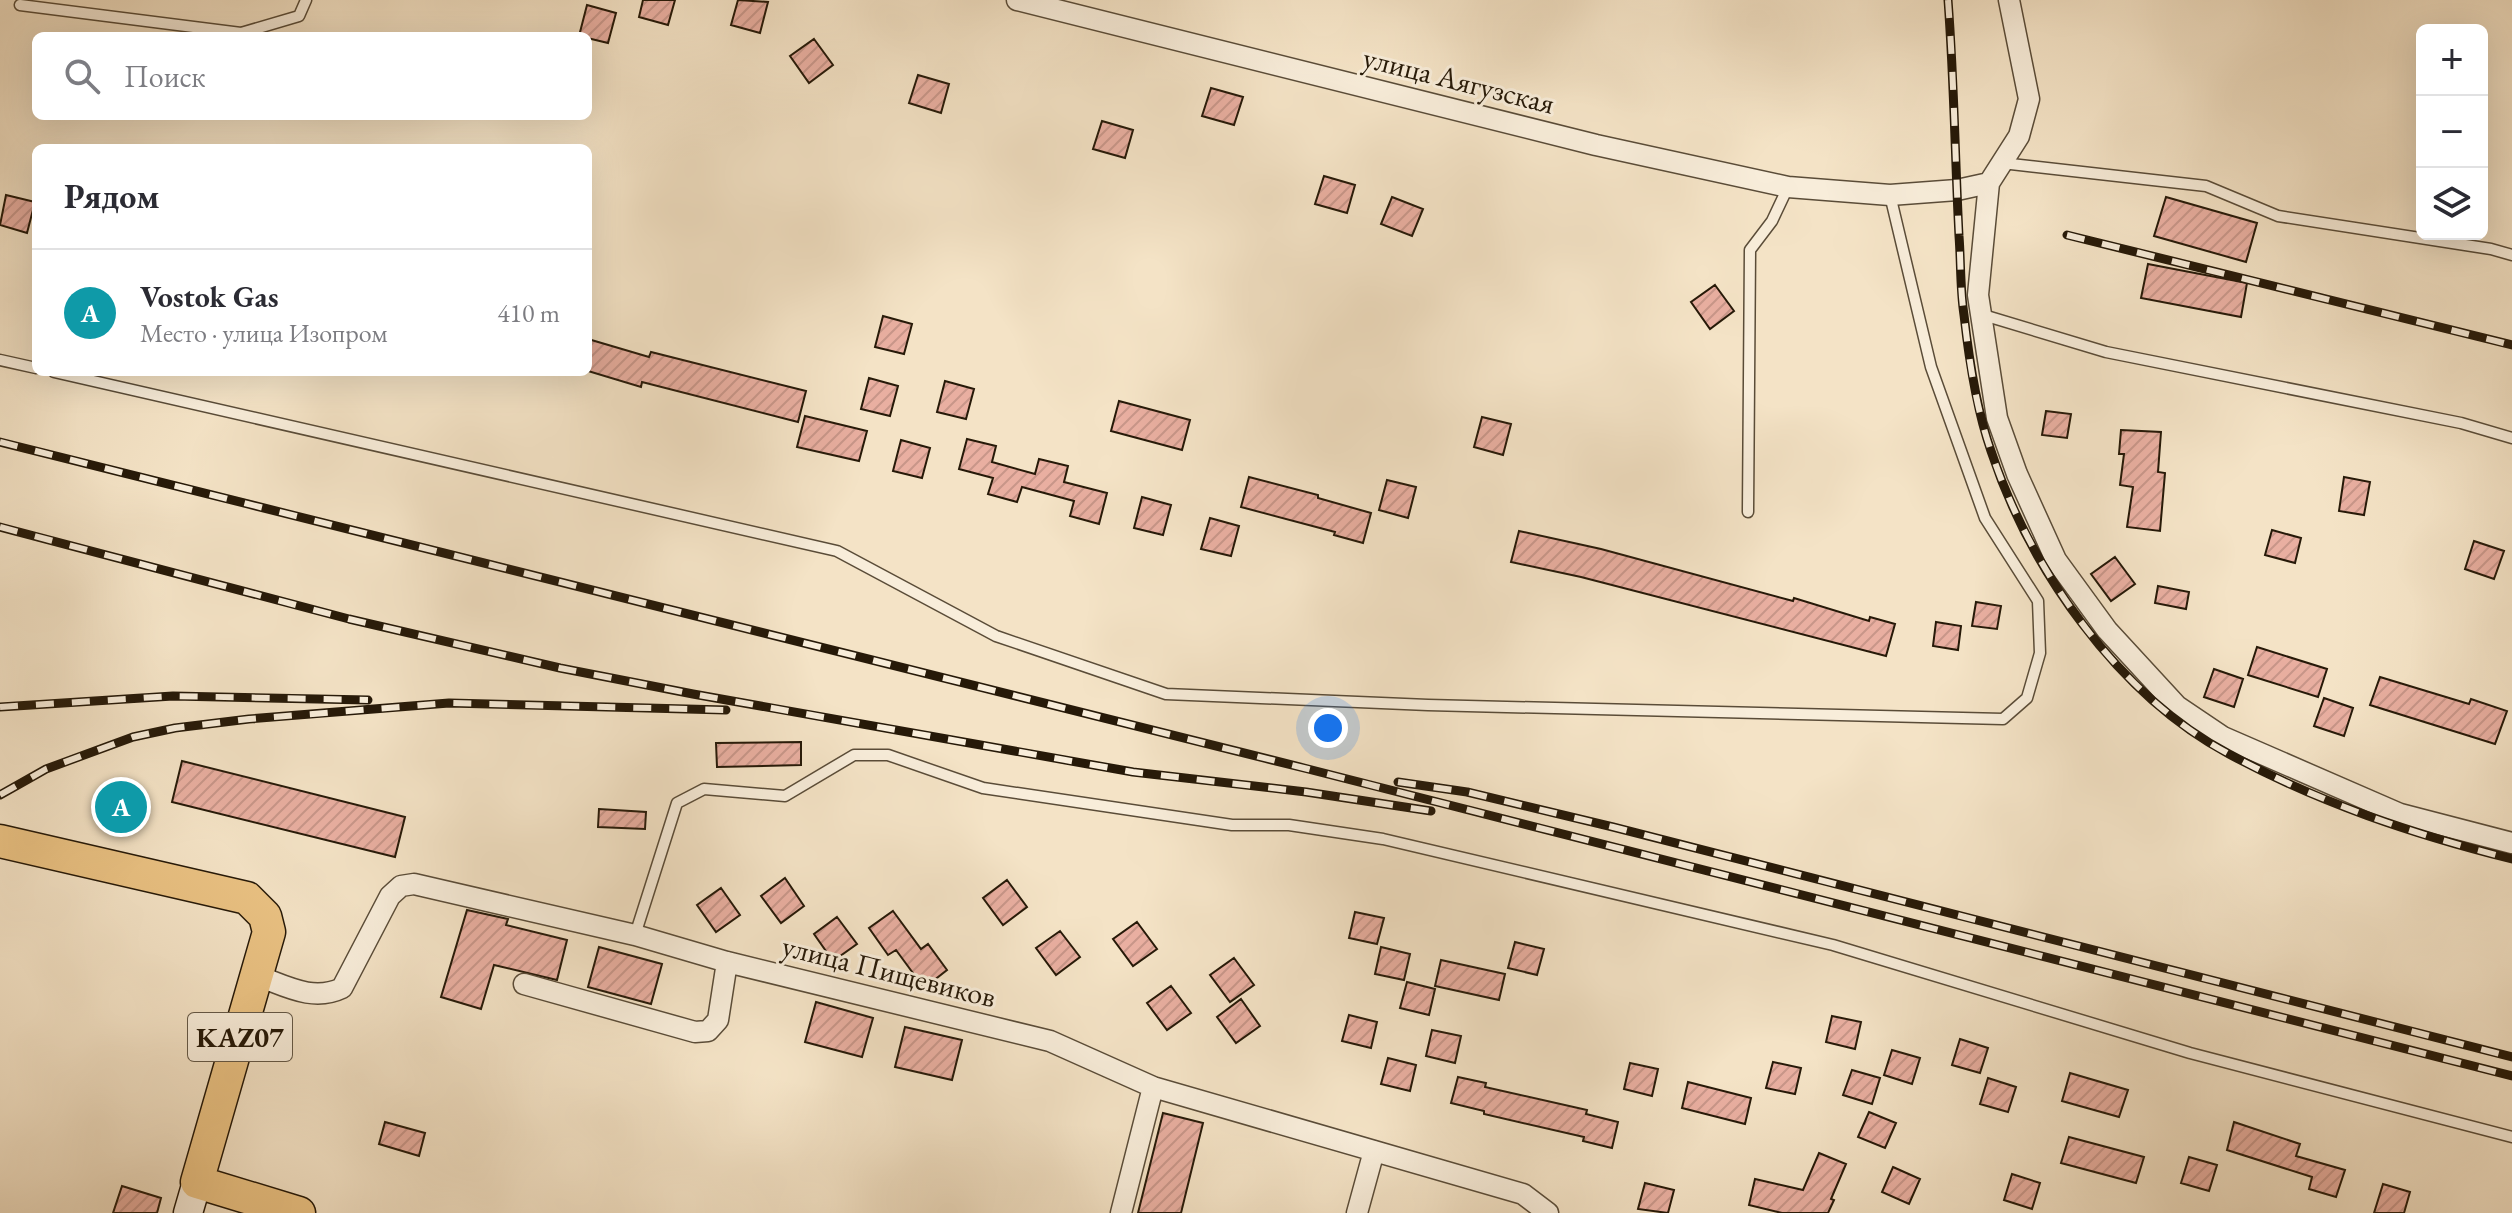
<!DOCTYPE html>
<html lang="ru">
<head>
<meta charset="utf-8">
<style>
  :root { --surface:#fff; --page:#f7f7f7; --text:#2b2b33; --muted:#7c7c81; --line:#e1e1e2; --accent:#db2777 }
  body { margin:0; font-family:"EB Garamond",serif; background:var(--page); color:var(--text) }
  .controls { position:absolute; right:24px; top:24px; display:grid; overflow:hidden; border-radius:12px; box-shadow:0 8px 32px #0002 }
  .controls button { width:72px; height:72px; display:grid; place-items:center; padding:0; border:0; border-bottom:2px solid var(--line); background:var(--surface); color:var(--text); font:40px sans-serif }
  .you { position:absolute; left:1328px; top:728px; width:28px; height:28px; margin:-20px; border:6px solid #fff; border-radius:50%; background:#1a73e8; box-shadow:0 0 0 12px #1a73e833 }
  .badge { display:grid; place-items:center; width:52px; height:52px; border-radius:50%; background:var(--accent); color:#fff; font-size:26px; font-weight:700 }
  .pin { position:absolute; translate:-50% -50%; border:4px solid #fff; box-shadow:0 2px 8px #0006 }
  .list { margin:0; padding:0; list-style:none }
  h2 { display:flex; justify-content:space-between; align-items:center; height:104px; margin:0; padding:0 32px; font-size:34px }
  h2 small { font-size:26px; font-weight:400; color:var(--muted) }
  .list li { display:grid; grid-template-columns:52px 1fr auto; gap:24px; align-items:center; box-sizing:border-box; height:128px; padding:0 32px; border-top:2px solid var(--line) }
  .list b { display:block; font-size:30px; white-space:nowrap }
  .list p { margin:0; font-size:26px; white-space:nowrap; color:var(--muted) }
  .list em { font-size:26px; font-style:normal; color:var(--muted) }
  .icon { flex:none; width:44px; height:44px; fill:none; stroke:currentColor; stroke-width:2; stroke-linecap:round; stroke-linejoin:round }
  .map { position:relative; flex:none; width:2512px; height:1213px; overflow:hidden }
  .search { position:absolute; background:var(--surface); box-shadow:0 8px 32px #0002; left:32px; top:32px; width:560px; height:88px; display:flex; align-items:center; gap:20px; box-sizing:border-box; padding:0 28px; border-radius:12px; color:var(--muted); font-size:30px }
  .panel { position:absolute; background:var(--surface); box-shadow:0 8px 32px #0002; left:32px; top:144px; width:560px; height:232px; border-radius:12px }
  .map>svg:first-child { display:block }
  .building { fill:url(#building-hatch); stroke:#261908; stroke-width:2 }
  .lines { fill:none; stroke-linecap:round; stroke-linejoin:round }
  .service-casing { stroke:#5a4c38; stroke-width:13 }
  .minor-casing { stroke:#5a4c38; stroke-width:23 }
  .secondary-casing { stroke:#261908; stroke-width:31 }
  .trunk-casing { stroke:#261908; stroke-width:35 }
  .service { stroke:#f8edda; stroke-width:10 }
  .minor { stroke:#f8edda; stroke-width:20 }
  .secondary { stroke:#f8edda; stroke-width:28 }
  .trunk { stroke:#eac283; stroke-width:32 }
  .rail-casing { stroke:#261908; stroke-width:9 }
  .rail { stroke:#f8edda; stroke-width:6; stroke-dasharray:18; stroke-linecap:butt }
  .labels { text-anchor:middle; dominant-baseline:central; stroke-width:6; stroke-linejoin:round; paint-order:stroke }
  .shield { fill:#f8edda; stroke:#655947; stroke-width:2 }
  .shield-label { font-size:28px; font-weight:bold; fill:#261908 }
  .street-label { font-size:30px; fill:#261908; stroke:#f8edda }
</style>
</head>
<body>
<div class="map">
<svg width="2512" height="1213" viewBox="0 0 2512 1213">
  <defs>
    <pattern id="building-hatch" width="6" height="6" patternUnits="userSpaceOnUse" patternTransform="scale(2)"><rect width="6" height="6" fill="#e9afa1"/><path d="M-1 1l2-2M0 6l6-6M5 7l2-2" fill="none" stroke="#c89689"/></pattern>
  </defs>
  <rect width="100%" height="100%" fill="#f4e3c6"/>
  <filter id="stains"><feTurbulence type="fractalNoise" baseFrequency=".0025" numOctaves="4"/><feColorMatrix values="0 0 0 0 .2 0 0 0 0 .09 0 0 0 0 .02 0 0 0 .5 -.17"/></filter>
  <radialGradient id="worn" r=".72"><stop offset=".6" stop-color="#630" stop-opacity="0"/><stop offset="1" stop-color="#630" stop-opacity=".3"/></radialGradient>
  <path class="building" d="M 643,0 L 675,0 L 668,25 L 639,17 Z
    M 738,0 L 768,2 L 760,33 L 731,25 Z
    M 587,5 L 616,13 L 608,43 L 579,36 Z
    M 814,39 L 833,65 L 809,83 L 790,56 Z
    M 918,75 L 949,84 L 941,113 L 909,103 Z
    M 1211,88 L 1243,97 L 1234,125 L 1202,116 Z
    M 1102,121 L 1133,130 L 1125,158 L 1093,149 Z
    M 1324,176 L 1355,185 L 1347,213 L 1315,204 Z
    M 6,195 L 35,202 L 27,233 L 0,225 Z
    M 1392,197 L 1423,209 L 1412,236 L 1381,224 Z
    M 2166,197 L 2257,223 L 2246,262 L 2154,236 Z
    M 2148,264 L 2247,283 L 2241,317 L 2141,298 Z
    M 1715,285 L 1734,311 L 1710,329 L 1691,302 Z
    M 883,316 L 912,324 L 904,354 L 875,347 Z
    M 588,339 L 649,357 L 651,352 L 806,391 L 798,422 L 642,382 L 641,387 L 588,371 Z
    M 869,378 L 898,386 L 890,416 L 861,409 Z
    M 945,381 L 974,389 L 966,419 L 937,412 Z
    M 1119,401 L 1190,420 L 1182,450 L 1111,431 Z
    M 2046,411 L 2071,414 L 2067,438 L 2042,435 Z
    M 805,416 L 867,431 L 859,461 L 797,447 Z
    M 1482,417 L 1511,424 L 1503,455 L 1474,447 Z
    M 2121,430 L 2161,432 L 2158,472 L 2165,473 L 2160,531 L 2127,527 L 2133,487 L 2120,485 L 2124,454 L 2119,454 Z
    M 967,439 L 996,446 L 992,462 L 1035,474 L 1039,459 L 1068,466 L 1064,482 L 1107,493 L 1099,524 L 1070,516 L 1074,501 L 1022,487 L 1017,502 L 988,494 L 993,478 L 959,469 Z
    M 901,440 L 930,448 L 922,478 L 893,471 Z
    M 1249,477 L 1318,495 L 1318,498 L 1371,513 L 1363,543 L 1334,535 L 1335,532 L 1241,507 Z
    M 2344,477 L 2370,482 L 2364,515 L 2339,511 Z
    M 1387,480 L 1416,487 L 1408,518 L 1379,510 Z
    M 1142,497 L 1171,505 L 1163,535 L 1134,528 Z
    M 1210,518 L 1239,526 L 1231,556 L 1201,549 Z
    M 2272,530 L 2301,538 L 2295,563 L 2265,555 Z
    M 1519,531 L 1601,549 L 1793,601 L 1794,598 L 1869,621 L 1870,617 L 1895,624 L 1886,656 L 1581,577 L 1511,562 Z
    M 2474,541 L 2504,551 L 2494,579 L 2465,569 Z
    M 2115,557 L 2135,584 L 2111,601 L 2091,574 Z
    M 2158,586 L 2189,592 L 2186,609 L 2155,603 Z
    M 1976,602 L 2001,606 L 1997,629 L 1972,626 Z
    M 1936,622 L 1961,626 L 1958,650 L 1933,646 Z
    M 2257,647 L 2327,669 L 2318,697 L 2248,675 Z
    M 2214,669 L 2243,679 L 2234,707 L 2204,697 Z
    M 2380,677 L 2469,704 L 2471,699 L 2507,711 L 2495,744 L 2370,705 Z
    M 2324,698 L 2353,708 L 2344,736 L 2314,726 Z
    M 801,742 L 801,765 L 717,767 L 716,743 Z
    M 182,761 L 405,817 L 395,857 L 172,802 Z
    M 599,809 L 646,812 L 645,829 L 598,827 Z
    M 785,878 L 804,906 L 781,923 L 761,896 Z
    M 1007,880 L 1027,907 L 1003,925 L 983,898 Z
    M 721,888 L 740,915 L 716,932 L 697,905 Z
    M 467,910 L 508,919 L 506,925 L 567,940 L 557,980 L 494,965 L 481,1009 L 441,997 Z
    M 893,911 L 921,949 L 928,944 L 947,970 L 924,988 L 896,950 L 888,955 L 869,928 Z
    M 1355,912 L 1384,918 L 1377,944 L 1349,938 Z
    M 837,917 L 857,944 L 833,961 L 814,934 Z
    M 1137,922 L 1157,949 L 1133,966 L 1113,939 Z
    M 1060,931 L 1080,957 L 1056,975 L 1036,948 Z
    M 1515,942 L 1544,949 L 1537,975 L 1508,968 Z
    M 599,947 L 662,964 L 651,1004 L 588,987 Z
    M 1381,947 L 1410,954 L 1404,980 L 1375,974 Z
    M 1234,958 L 1254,985 L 1230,1002 L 1210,975 Z
    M 1441,960 L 1505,974 L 1499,1000 L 1435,986 Z
    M 1407,982 L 1435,989 L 1429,1015 L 1400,1008 Z
    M 1171,986 L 1191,1013 L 1167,1030 L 1147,1003 Z
    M 1241,999 L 1260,1026 L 1236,1043 L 1217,1017 Z
    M 816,1002 L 873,1018 L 862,1057 L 805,1042 Z
    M 1349,1015 L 1377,1022 L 1371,1048 L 1342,1041 Z
    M 1832,1016 L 1861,1022 L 1855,1049 L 1826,1042 Z
    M 905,1027 L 962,1040 L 952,1080 L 895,1067 Z
    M 1432,1030 L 1461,1036 L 1455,1063 L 1426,1056 Z
    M 1960,1039 L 1988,1048 L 1980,1073 L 1952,1065 Z
    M 1892,1050 L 1920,1058 L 1912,1084 L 1884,1075 Z
    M 1388,1058 L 1416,1065 L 1410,1091 L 1381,1084 Z
    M 1773,1062 L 1801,1068 L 1795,1094 L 1766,1088 Z
    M 1630,1063 L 1658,1069 L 1652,1096 L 1624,1089 Z
    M 1852,1070 L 1880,1078 L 1872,1104 L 1843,1095 Z
    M 2070,1073 L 2128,1090 L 2119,1117 L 2062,1101 Z
    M 1458,1077 L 1486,1083 L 1485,1087 L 1587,1110 L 1586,1114 L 1618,1122 L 1612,1148 L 1583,1141 L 1584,1137 L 1484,1114 L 1484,1111 L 1451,1103 Z
    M 1988,1078 L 2016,1087 L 2008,1112 L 1980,1104 Z
    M 1688,1082 L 1751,1098 L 1745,1124 L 1682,1108 Z
    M 1869,1112 L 1896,1123 L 1885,1148 L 1858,1137 Z
    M 1163,1113 L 1203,1123 L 1181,1213 L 1138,1213 Z
    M 385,1122 L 425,1133 L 419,1156 L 379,1144 Z
    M 2234,1122 L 2300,1144 L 2296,1156 L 2345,1170 L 2336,1197 L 2309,1189 L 2312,1177 L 2227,1150 Z
    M 2069,1137 L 2144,1157 L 2136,1183 L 2061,1163 Z
    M 1819,1153 L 1846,1164 L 1831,1199 L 1834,1200 L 1828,1213 L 1782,1213 L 1749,1205 L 1755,1179 L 1803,1190 Z
    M 2189,1157 L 2217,1165 L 2209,1191 L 2181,1183 Z
    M 1893,1167 L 1920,1179 L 1909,1204 L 1882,1192 Z
    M 2012,1174 L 2040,1183 L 2032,1209 L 2004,1200 Z
    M 1645,1183 L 1674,1190 L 1668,1213 L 1638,1209 Z
    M 2383,1184 L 2410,1192 L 2404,1213 L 2374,1213 Z
    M 122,1186 L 161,1198 L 157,1213 L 113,1213 Z"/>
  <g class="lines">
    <g class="service-casing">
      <path id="service" d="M 20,5 L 241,33 L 299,16 L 306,0
        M 2002,163 L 2206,186 L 2278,216 L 2491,249 L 2512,255
        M 1980,314 L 2106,352 L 2461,423 L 2512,438
        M 0,360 L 36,368
        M 54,372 L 837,551 L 996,636 L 1166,694 L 1428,705 L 2003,719 L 2027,698 L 2040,653 L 2038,601 L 1985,518 L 1931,367 L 1890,195
        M 1748,512 L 1750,250 L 1772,221 L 1788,187
        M 635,935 L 677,803 L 704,789 L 785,796 L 854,755 L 888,755 L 983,788 L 1232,825 L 1289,825 L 1383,839 L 1833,945 L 2190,1053 L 2512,1137"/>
    </g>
    <g class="minor-casing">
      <path id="minor" d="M 1017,0 L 1596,145 L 1788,187 L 1890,195 L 1957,190 L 1989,183 L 2019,136 L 2029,99 L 2009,0
        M 1989,183 L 1978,295 L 1997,418 L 2017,474 L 2056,560 L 2107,630 L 2177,706 L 2223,737 L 2400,814 L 2512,843
        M 258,976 C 286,986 313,1002 342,988 L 390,896 L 401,886 L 414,884 L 635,935 L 727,962 L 1050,1041 L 1153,1087 L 1523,1194 L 1548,1213
        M 524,984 L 695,1032 L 708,1031 L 718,1020 L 727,962
        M 1121,1213 L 1153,1087
        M 1357,1213 L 1374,1151"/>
    </g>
    <g class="secondary-casing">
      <path id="secondary" d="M 188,1213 L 197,1182"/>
    </g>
    <g class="trunk-casing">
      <path id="trunk" d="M 0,841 L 247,898 L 265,916 L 269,932 L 197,1182 L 299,1213"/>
    </g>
    <use href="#service" class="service"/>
    <use href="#minor" class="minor"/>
    <use href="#secondary" class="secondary"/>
    <use href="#trunk" class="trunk"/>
    <g class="rail-casing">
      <path id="rail" d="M 1948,0 C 1954,79 1955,157 1959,236 C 1961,262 1960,289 1964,315 C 1969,360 1976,408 1991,451 C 2030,569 2118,695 2229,754 C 2320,803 2412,834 2512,859
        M 2067,235 L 2512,345
        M 0,442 L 1308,769 L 2512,1076
        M 0,527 L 349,619 L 560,668 L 693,694 L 1133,772 L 1306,792 L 1431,811
        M 0,707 L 173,696 L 368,700
        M 1398,782 L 1467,792 L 1613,827 L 2512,1057
        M 0,795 L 46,769 L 133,737 L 175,728 L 249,719 L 449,703 L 726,710"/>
    </g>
    <use href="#rail" class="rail"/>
  </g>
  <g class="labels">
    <rect class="shield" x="188" y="1013" width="104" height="48" rx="6"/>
    <g class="shield-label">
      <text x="240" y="1037">KAZ07</text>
    </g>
    <g class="street-label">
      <text transform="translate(1459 80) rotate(14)">улица Аягузская</text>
      <text transform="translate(889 971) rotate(14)">улица Пищевиков</text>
    </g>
  </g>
  <rect width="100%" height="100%" filter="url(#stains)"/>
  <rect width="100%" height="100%" fill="url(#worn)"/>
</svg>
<div class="controls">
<button>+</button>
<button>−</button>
<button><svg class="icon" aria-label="layers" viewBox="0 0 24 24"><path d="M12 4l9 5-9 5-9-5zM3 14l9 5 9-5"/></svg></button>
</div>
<div class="you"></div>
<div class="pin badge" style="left:121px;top:807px;background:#0f9aa8">A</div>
<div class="search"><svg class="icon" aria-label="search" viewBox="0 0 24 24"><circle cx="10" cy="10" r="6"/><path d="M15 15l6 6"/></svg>Поиск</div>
<section class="panel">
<h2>Рядом<small></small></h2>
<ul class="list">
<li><span class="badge" style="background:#0f9aa8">A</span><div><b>Vostok Gas</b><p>Место · улица Изопром</p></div><em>410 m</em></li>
</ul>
</section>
</div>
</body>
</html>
